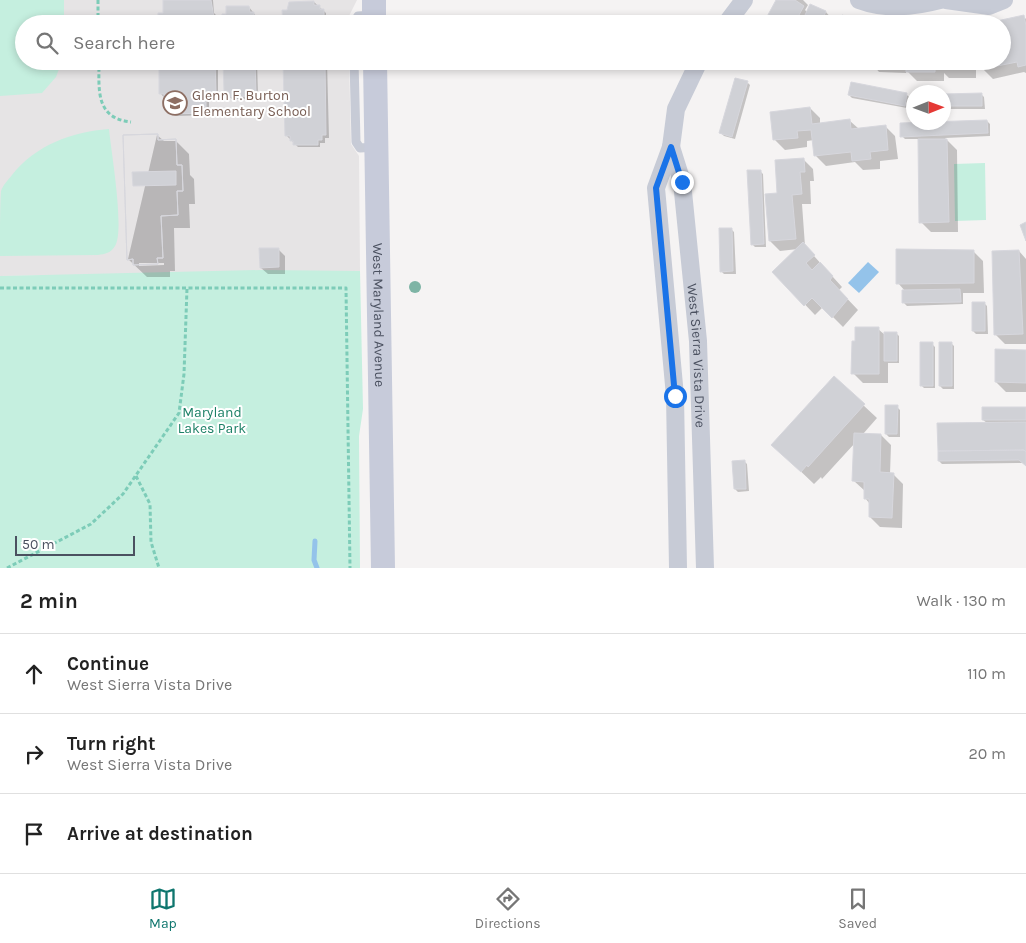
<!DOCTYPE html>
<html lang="en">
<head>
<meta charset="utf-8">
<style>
  :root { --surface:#fff; --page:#f6f6f6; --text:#222; --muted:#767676; --line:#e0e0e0; --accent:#0f766e }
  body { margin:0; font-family:Karla,sans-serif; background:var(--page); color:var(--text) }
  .compass { position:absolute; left:906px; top:85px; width:45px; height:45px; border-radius:50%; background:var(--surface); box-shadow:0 2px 8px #0003; rotate:89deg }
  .scale { position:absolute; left:15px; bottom:12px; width:120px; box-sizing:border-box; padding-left:5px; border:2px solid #4b5160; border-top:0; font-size:14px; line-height:18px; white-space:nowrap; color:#4b5160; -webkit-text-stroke:4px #fff; paint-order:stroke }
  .stop { position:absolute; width:15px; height:15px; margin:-11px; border:4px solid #1a73e8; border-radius:50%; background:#fff }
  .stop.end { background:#1a73e8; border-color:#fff; box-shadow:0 1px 5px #0008 }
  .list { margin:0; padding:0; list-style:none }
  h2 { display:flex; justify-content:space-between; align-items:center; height:65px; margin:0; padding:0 20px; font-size:21px }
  h2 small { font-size:16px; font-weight:400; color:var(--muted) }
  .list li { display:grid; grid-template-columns:32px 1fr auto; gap:15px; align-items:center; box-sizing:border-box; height:80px; padding:0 20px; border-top:1px solid var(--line) }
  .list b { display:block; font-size:19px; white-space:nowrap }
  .list p { margin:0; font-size:16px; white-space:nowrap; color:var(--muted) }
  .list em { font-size:16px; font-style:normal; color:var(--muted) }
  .icon { flex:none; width:28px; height:28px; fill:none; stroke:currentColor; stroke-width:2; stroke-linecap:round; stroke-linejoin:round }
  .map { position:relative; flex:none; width:1026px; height:568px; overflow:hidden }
  .search { position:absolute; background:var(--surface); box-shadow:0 2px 8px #0003; left:15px; right:15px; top:15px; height:55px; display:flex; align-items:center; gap:12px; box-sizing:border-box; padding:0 18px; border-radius:28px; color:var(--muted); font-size:19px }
  .sheet { height:305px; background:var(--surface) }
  nav { display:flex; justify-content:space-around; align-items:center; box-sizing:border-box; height:70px; border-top:1px solid var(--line); background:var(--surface); font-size:14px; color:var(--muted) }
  nav a { display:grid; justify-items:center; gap:2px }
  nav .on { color:var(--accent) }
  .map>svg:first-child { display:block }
  .education { fill:#e6e4e5 }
  .green { fill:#c5efdf }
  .water { fill:#94c3ea }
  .shadow { fill:#0003; fill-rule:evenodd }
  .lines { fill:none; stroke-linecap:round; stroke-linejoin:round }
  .stream { stroke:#94c3ea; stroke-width:5 }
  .building { fill:#d0d1d6; stroke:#d7d7dd; fill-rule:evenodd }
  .path { stroke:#7dccb8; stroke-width:3; stroke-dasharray:4 2.5; stroke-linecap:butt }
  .lane { stroke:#c7cbd6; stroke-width:9 }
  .street { stroke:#c7cbd6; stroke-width:18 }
  .secondary { stroke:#c7cbda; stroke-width:24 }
  .tree { fill:#7eb4a5 }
  .route { stroke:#1a73e8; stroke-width:6 }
  .labels { text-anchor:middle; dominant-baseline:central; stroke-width:4; stroke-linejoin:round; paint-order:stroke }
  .education-label { font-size:14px; fill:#785e54; stroke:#fff; text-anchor:start }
  .street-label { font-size:14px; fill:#4b5160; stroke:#fff }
  .park-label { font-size:14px; fill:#1c8066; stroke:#fff }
</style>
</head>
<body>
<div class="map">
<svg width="1026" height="568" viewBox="0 0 1026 568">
  <rect width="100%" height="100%" fill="#f5f3f3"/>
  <path class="education" d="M 0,0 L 357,0 L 348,18 L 348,24 L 24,24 L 24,61 L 349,61 L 351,144 L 359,156 L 360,271 L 0,276 Z"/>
  <path class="green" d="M 0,0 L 64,0 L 64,24 L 24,24 L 24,61 L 62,61 L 56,77 L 42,93 L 0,96 Z
    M 109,129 C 111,151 125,231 115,246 C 111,253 105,254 98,255 L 0,256 C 0,241 0,203 1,191 C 3,185 8,180 12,175 C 36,145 71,132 109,129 Z
    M 985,163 L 986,220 L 955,221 L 954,164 Z
    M 261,270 L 360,271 L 363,409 L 359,436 L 360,568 L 0,568 L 0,276 Z"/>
  <path class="water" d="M 868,262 L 879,272 L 859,293 L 848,283 Z"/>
  <path class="shadow" d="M 164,0 L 213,0 L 214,13 L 217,16 L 217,24 L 160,24 L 164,14 Z
    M 777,0 L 803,0 L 808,5 L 805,10 L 807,12 L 810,5 L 826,12 L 832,19 L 830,24 L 764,24 Z
    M 314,2 L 326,13 L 326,24 L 284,24 Z
    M 249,7 L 256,16 L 257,24 L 223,24 Z
    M 1023,16 L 1026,19 L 1026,73 L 1024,72 L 993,79 L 983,69 L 1002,61 Z
    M 160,61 L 218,61 L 218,94 L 215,94 L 215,101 L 209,101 L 209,115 L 176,116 L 173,113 L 172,102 L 168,102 L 161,94 Z
    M 224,61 L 257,61 L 258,94 L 254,94 L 254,99 L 232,99 L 229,96 L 225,90 Z
    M 285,61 L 327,61 L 329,138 L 325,138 L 325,143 L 320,143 L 320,147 L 298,147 L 286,135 Z
    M 831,61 L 863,61 L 861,68 L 848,64 L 846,69 L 835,65 Z
    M 873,61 L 976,61 L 976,78 L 949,78 L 944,73 L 944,81 L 917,81 L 906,70 L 906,73 L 879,72 L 873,65 Z
    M 747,82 L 750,85 L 735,139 L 724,136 L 721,133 Z
    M 906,94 L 909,97 L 907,108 L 852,98 L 849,95 Z
    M 981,94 L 984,97 L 985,109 L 944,109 L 944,95 Z
    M 810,108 L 820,118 L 820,124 L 850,121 L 859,129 L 885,126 L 895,136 L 898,159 L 880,161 L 880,169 L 863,170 L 855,162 L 826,166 L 816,156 L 814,140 L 807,141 L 807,147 L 785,150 L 775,140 Z
    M 987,121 L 990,124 L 990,136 L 945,138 L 957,150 L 958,232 L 931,232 L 921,222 L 919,139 L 905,139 L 902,136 Z
    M 157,135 L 164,141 L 176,141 L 189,154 L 190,175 L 194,179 L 195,204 L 189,204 L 190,228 L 174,228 L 175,271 L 170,271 L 170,277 L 147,277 L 128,259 ZM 139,263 L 164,263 L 164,265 L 139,266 Z
    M 803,159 L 813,169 L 814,181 L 810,181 L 811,204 L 802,204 L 805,246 L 842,287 L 839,290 L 858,310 L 843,327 L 823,307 L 815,315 L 774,272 L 798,249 L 780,251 L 770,241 L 778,195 Z
    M 760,171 L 763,174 L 766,247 L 755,247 L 752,244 Z
    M 731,229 L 734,232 L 736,274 L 724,274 L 721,271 Z
    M 278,249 L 285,256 L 285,274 L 268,274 L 261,268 Z
    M 973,251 L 983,261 L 984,293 L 963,293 L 963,304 L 907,306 L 904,303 L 905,291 L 898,283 Z
    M 1019,251 L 1026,259 L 1026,344 L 1005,344 L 995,334 Z
    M 984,303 L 987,306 L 988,334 L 976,334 L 973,331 Z
    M 878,329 L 885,335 L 896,333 L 899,336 L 899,363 L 888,363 L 888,383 L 863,383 L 853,373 L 856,342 Z
    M 951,343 L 954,346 L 954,389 L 943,389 L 940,386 Z
    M 932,344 L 935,347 L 935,388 L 924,388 L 921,385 Z
    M 1026,351 L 1026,392 L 1006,392 L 996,382 Z
    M 834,378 L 877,418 L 863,434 L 881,435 L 891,445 L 890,474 L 893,474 L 903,484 L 902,528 L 880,527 L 870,517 L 870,504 L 865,498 L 865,491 L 854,481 L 855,443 L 822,479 L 821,477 L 814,484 L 773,445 Z
    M 897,407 L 900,410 L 900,437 L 889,437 L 886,434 Z
    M 1026,408 L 1026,465 L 1023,463 L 942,464 L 939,461 L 987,423 L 983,420 Z
    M 744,461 L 747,464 L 749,491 L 738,492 L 735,489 Z"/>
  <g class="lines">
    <path class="stream" d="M 315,541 L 314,560 L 317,568"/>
  </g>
  <path class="building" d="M 163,0 L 211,0 L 215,24 L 158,24 L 158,13 L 163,13 Z
    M 776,0 L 795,0 L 804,6 L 794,24 L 763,24 Z
    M 314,1 L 314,5 L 320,5 L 320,9 L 324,9 L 324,24 L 283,24 L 282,10 L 287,10 L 289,2 Z
    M 810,4 L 826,11 L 821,24 L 801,24 Z
    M 226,6 L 249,6 L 250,12 L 254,12 L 254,24 L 222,24 L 222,14 L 226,14 Z
    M 842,15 L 858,20 L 857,24 L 839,24 Z
    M 1024,15 L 1026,26 L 1026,65 L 1018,67 L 1017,62 L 982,69 L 980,61 L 1002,61 L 1002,24 L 983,24 Z
    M 159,61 L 215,61 L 216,92 L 213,92 L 213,99 L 206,99 L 206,113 L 171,114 L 171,100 L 164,100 L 164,94 L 159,94 Z
    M 223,61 L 255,61 L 256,92 L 251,92 L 251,96 L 228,97 L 228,91 L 224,91 Z
    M 283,61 L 325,61 L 326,135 L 322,135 L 322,140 L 318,140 L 318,145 L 293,145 L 293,141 L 290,141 L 290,136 L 285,136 Z
    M 872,61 L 899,61 L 899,67 L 871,66 Z
    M 906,61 L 935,61 L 935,72 L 906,72 Z
    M 938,61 L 967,61 L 967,68 L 938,69 Z
    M 735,78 L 748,81 L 732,137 L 719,133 Z
    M 851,82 L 907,93 L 905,106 L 848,95 Z
    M 982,93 L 982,106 L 944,106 L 944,94 Z
    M 810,107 L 812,124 L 850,119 L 851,129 L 886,125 L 888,150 L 870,152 L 871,159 L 852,161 L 851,152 L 814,156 L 811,130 L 797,131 L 798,138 L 773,140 L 770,112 Z
    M 987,120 L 988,133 L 900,137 L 900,123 Z
    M 158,134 L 158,140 L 176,139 L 177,165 L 182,165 L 183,191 L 177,191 L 178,215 L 161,216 L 163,258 L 157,258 L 158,264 L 133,265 L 133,259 L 127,260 L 123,135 ZM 176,171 L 176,185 L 133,186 L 132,172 Z
    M 158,134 L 158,140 L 176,139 L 177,165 L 182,165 L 183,191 L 177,191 L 178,215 L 161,216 L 163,258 L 157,258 L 158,264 L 133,265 L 133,259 L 127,260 L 123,135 Z
    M 918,139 L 947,139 L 949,222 L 919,223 Z
    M 804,158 L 805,172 L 800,172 L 802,194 L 792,195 L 796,239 L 769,241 L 765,194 L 777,193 L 775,160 Z
    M 747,170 L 761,170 L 764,244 L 751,245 Z
    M 1026,222 L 1026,241 L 1020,225 Z
    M 719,228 L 732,228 L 733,271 L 720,272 Z
    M 803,242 L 815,255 L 806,263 L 812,270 L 820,262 L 833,276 L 830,280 L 848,299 L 832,318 L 812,298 L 804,306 L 772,272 Z
    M 259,248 L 279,248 L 279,267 L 260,268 Z
    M 896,249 L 974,250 L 974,283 L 896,284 Z
    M 1019,250 L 1023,334 L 994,335 L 992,251 Z
    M 960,289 L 961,302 L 902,303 L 902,290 Z
    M 972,302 L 985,302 L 985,331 L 972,331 Z
    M 855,327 L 879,327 L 879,374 L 851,374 L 852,341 L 855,341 Z
    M 884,332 L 897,332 L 897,361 L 884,361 Z
    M 920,342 L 933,342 L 933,386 L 920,386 Z
    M 939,342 L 952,342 L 952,386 L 939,386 Z
    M 995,349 L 1026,350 L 1026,383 L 995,382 Z
    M 834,376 L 865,404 L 808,467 L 807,465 L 801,472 L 771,445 Z
    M 885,405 L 898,405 L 897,434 L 885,434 Z
    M 982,407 L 1026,407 L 1026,420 L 982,420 Z
    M 1026,422 L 1026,452 L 1024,450 L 938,451 L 937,423 Z
    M 854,433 L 881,434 L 880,472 L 894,473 L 892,518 L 869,517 L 869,499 L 864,499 L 864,482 L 852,481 Z
    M 1024,450 L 1026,452 L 1026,466 L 1019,460 L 938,461 L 938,451 Z
    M 745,460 L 746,489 L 734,489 L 732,461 Z"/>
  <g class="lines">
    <path class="path" d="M 98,0 L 98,24
      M 99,61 C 99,90 95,118 131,122
      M 0,288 L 346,288 L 350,568
      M 136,476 L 150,504 L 151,542 L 159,568
      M 7,568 L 91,524 L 123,494 L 179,413 L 184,374 L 187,288"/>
    <path class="lane" d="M 353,24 L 358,16 L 374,15
      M 354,61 L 356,142 L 360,148 L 375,147"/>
    <g class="street">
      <path d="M 859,0 C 886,10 913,7 940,0"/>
      <path d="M 946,0 L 989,6 L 1004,0"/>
      <path d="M 726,24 L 744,0"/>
      <path id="s1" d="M 671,147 L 682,182 L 698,341 L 705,568"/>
      <path d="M 678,568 L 675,396 L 656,188 L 671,147 L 676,109 L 699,61"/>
    </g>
    <g class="secondary">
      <path d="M 374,0 L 374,24"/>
      <path id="s2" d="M 375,61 L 383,568"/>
    </g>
  </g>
  <circle class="tree" cx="415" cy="287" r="6"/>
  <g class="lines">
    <path class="route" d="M 675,396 L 656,188 L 671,147 L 682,182"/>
  </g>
  <defs>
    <g id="school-ring" transform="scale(1.25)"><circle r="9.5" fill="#fff" stroke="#8d6e63" stroke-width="1.5"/><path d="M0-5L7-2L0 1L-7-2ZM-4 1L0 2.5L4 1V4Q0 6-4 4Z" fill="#8d6e63"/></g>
  </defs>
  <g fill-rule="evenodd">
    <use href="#school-ring" x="175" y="103"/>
  </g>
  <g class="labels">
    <g class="education-label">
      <text x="192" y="95">Glenn F. Burton<tspan x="192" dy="16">Elementary School</tspan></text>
    </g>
    <g class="street-label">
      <text stroke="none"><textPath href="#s2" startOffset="254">West Maryland Avenue</textPath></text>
      <text stroke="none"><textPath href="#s1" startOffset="211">West Sierra Vista Drive</textPath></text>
    </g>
    <g class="park-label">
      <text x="212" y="412">Maryland<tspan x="212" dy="16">Lakes Park</tspan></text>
    </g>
  </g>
</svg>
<svg class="compass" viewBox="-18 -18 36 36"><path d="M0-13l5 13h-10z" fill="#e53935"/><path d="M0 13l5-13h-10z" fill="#767676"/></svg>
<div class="scale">50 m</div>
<div class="stop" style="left:675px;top:396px"></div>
<div class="stop end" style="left:682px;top:182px"></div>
<div class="search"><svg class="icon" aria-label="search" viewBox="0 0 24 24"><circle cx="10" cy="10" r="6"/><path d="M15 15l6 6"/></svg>Search here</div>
</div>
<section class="sheet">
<h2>2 min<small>Walk · 130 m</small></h2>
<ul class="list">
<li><svg class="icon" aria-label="ahead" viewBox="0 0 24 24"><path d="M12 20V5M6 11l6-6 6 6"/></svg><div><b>Continue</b><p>West Sierra Vista Drive</p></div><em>110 m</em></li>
<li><svg class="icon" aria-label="right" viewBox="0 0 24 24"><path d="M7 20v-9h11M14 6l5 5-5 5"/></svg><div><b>Turn right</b><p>West Sierra Vista Drive</p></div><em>20 m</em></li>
<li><svg class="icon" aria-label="arrive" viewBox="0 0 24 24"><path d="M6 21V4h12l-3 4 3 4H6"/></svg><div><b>Arrive at destination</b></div></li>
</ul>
</section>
<nav>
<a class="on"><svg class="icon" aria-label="map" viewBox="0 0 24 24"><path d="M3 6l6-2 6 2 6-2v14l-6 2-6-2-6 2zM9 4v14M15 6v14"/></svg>Map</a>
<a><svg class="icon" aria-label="directions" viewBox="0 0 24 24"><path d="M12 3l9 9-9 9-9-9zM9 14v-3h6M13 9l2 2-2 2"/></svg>Directions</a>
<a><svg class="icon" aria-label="saved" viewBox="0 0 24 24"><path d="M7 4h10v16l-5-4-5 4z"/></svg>Saved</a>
</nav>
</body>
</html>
